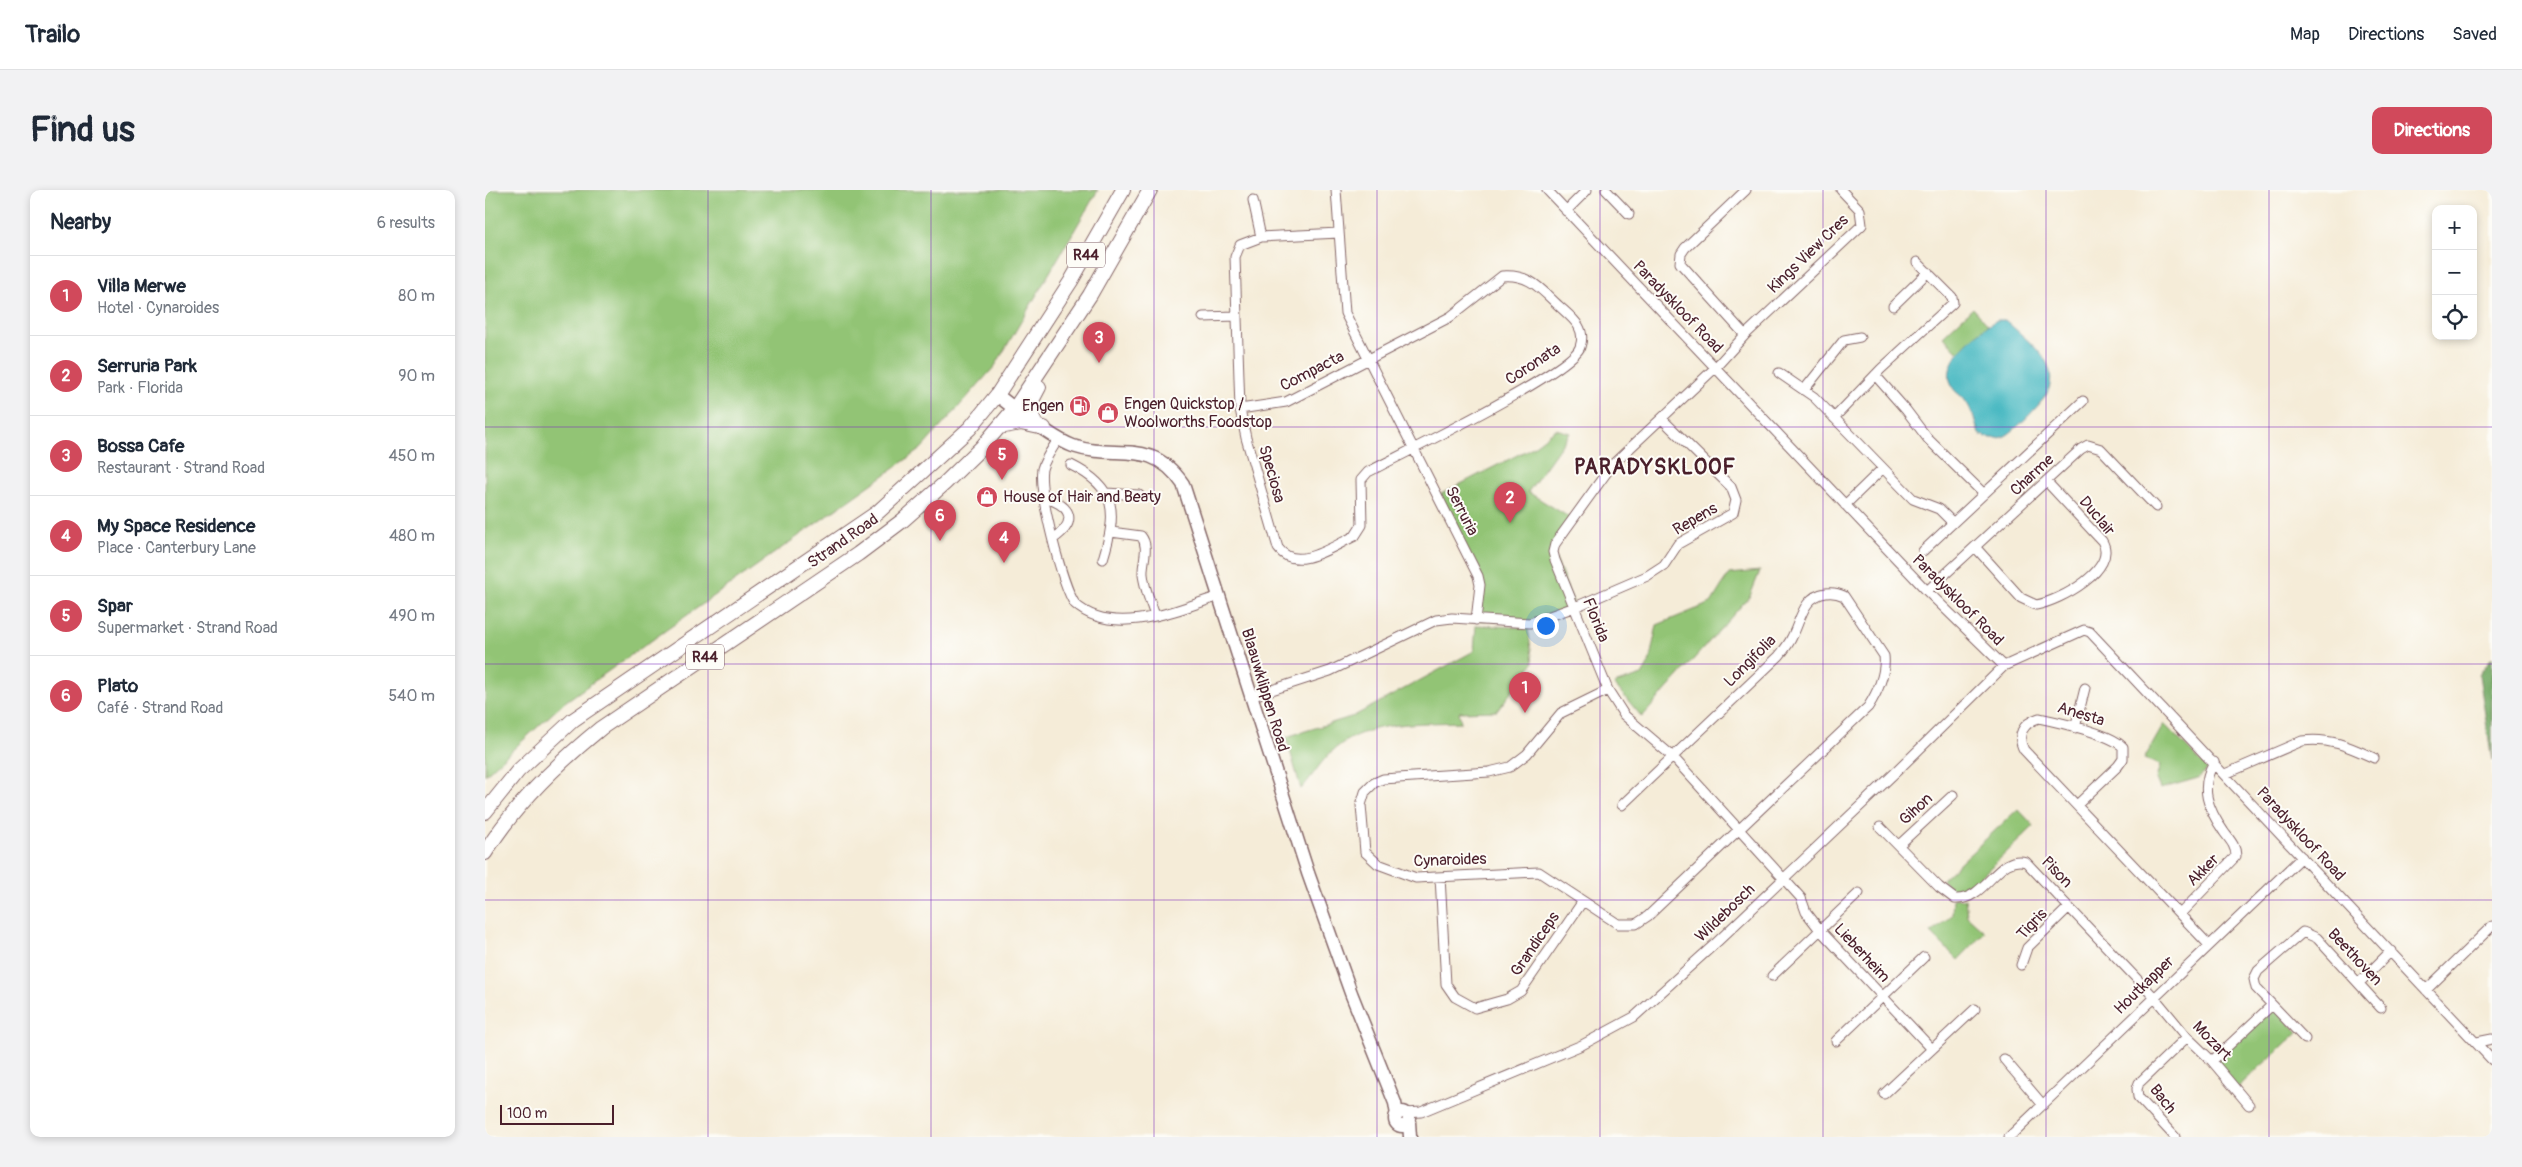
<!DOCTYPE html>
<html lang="en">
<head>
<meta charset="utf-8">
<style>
  :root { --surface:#fff; --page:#f2f2f3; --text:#1f2937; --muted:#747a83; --line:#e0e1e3; --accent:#d1495b }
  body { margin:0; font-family:Pangolin,sans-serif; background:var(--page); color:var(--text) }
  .controls { position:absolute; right:15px; top:15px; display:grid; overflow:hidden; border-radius:10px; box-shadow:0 2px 8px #0003 }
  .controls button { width:45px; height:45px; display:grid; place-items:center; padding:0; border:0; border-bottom:1px solid var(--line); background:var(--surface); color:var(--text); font:25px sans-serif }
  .scale { position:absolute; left:15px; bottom:12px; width:114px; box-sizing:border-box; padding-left:5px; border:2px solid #4a1f2b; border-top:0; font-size:14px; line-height:18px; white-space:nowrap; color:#4a1f2b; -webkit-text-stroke:4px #fdfcf7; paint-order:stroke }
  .you { position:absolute; left:1060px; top:435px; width:18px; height:18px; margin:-12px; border:4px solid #fff; border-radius:50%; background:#1a73e8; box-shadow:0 0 0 8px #1a73e833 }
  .badge { display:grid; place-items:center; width:32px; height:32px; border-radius:50%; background:var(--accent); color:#fff; font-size:16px; font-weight:700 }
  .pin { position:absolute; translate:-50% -41px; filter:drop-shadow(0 1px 2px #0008) }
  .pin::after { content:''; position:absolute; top:26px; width:18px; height:15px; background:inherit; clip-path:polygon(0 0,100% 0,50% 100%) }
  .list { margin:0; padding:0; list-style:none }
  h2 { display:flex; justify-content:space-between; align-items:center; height:65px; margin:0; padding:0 20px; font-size:21px }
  h2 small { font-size:16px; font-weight:400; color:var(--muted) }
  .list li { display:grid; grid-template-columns:32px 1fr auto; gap:15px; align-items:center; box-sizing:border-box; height:80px; padding:0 20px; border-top:1px solid var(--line) }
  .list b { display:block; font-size:19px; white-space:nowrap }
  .list p { margin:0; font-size:16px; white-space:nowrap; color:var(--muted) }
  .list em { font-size:16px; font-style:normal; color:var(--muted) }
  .icon { flex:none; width:28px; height:28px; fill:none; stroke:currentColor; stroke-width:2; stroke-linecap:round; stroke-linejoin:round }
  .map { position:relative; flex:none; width:2007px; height:947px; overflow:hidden; border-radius:10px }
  header { display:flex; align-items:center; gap:30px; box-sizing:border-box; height:70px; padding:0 25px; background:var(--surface); border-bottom:1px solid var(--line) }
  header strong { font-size:24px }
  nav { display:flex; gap:28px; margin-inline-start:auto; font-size:18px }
  .intro { display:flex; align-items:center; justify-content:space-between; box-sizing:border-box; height:120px; padding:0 30px }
  h1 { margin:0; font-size:35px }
  .button { padding:12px 22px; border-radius:10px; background:var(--accent); color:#fff; font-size:18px; font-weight:700 }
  main { display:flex; gap:30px; padding:0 30px }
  aside { flex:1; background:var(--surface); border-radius:10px; box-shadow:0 2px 8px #0003 }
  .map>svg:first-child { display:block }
  .green { fill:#92c474; stroke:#6e7250 }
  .forest { fill:#75aa66; stroke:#606448 }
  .water { fill:#4bbac3; stroke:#4a6c77 }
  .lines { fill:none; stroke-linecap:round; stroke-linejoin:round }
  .street-casing { stroke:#866768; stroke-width:11 }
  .secondary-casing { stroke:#866768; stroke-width:15 }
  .primary-casing { stroke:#866768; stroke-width:16 }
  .street { stroke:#fff; stroke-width:9 }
  .secondary { stroke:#fff; stroke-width:12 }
  .primary { stroke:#fff; stroke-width:14 }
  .grid { fill:none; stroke:#7b2cbf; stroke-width:1; stroke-opacity:0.55 }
  .labels { text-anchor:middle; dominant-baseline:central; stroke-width:4; stroke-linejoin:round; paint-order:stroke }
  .shield { fill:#fdfcf7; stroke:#806168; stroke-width:1 }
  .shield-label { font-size:15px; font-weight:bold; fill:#4a1f2b }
  .street-label { font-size:16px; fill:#4a1f2b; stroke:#fdfcf7 }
  .poi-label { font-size:16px; fill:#4a1f2b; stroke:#fdfcf7; text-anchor:start }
  .district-label { font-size:21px; font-weight:bold; letter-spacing:1px; fill:#4a1f2b; stroke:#fdfcf7 }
</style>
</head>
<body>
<header>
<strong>Trailo</strong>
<nav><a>Map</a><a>Directions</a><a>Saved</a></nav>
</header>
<div class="intro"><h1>Find us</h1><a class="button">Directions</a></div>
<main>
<aside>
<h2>Nearby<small>6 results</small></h2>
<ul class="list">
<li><span class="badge">1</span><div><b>Villa Merwe</b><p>Hotel · Cynaroides</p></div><em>80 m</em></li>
<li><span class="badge">2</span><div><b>Serruria Park</b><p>Park · Florida</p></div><em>90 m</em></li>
<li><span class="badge">3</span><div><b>Bossa Cafe</b><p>Restaurant · Strand Road</p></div><em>450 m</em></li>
<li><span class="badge">4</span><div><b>My Space Residence</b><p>Place · Canterbury Lane</p></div><em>480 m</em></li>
<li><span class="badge">5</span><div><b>Spar</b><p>Supermarket · Strand Road</p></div><em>490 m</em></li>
<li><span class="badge">6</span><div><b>Plato</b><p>Café · Strand Road</p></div><em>540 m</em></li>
</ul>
</aside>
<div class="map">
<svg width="2007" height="947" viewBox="0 0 2007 947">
  <rect width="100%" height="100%" fill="#fdfcf7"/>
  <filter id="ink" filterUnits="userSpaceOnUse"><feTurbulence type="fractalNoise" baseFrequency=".02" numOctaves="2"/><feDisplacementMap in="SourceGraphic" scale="10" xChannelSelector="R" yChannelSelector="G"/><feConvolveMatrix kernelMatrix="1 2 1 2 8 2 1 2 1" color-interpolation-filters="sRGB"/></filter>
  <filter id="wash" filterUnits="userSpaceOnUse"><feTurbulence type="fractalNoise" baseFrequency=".0096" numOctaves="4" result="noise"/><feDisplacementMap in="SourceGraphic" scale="20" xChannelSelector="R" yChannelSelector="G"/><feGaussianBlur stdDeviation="1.12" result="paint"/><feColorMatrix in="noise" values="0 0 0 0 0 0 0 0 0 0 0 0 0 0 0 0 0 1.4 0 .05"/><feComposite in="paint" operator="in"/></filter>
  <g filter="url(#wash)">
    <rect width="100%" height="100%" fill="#f5ecd8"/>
    <path class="green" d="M 0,0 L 613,0 L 510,176 L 436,259 L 80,512 L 0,585 Z
      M 1488,118 L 1503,135 L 1474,163 L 1458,146 Z
      M 1071,239 L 1085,243 L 1043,302 L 1087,329 L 1068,362 L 1090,417 L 1045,433 L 991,430 L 995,395 L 952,306 L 1046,258 Z
      M 1275,381 L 1265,406 L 1157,527 L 1129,494 L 1157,485 L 1164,473 L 1172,435 L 1226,413 L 1244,384 Z
      M 991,435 L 1043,438 L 1048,473 L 1012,521 L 974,522 L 976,532 C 934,534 885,530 851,558 C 837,569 828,586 816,599 L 801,547 L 869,526 L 989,461 Z
      M 1679,534 L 1723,579 L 1713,588 L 1675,599 L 1671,589 L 1675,575 L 1659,569 Z
      M 1533,619 L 1549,636 L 1485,697 L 1466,699 L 1457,690 Z
      M 1468,708 L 1480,709 L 1482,726 L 1500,742 L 1473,770 L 1446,743 L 1467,725 Z
      M 1787,815 L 1813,842 L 1751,899 L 1727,871 Z"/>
    <path class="forest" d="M 2007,467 L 2007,571 L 1994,485 Z"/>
    <path class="water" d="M 1512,130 L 1520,130 C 1532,141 1560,163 1564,178 C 1567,187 1566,197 1561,205 C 1556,214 1529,242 1520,246 C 1510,250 1503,248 1494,244 C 1490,231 1487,219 1479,209 C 1476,205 1470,202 1468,198 C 1452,172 1493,141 1512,130 Z"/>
  </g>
  <g filter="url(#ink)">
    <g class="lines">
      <g class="street-casing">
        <path id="street" d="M 851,0 L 860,123 L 993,386 L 995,395 L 991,430
          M 1062,0 L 1442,401 L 1519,476
          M 1121,0 L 1144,24
          M 1261,0 L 1200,58 L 1196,64 L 1195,73 L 1260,145 L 1377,35 L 1375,20 L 1356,0
          M 768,10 L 776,47
          M 1081,21 L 1102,0
          M 1408,116 L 1443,82
          M 718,127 L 752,126
          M 1260,145 L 1230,178 L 1127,275 L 1070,354 L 1068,362 L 1070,370 L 1123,500 L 1139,525 L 1187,566 L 1298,688 L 1316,708 L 1321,722 L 1335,740 L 1447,859
          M 1294,183 L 1329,207 L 1428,309 L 1454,319 L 1468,333
          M 1390,185 L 1421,220 L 1443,249 L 1499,304
          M 1319,200 L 1359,150 L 1375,147
          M 755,219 L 801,212 L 965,127 L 1017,86 C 1046,84 1055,99 1074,116 C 1087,128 1102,138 1095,157 C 1087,182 915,265 883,282 L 876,290 L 877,335 L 870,346 C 848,356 811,383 793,358 L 761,248 L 755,219 L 750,67 L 755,55 L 776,47 L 854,43
          M 1349,228 L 1396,179 L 1468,113 L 1467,107 L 1432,72
          M 574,248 C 568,258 560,268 557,279 C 553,301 577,395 590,414 C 628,448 693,420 734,406
          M 586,275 C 633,298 632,323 618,369
          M 621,303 L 654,305
          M 560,308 C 587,316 593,332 568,349
          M 1360,315 L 1397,279
          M 626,342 L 656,346 C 665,357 657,372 658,384 C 659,398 666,413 670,426
          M 1491,358 L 1536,408 L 1551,415 C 1575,411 1634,379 1617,351 L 1561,291
          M 1438,361 L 1598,211
          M 1442,401 L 1596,259 L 1603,255 L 1616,259 L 1671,317
          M 1123,500 L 1076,523 L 1042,564 L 1025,577 L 1004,582 L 898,589 L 889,593 L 880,602 L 876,615 L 880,662 L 893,674 L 931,688 L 1054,682 L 1133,734 L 1151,734 L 1163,726 L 1383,517 C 1392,503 1401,483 1399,466 L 1359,406 C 1353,403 1348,402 1341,403 C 1318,406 1316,430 1307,447 C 1304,454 1299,460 1294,466 L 1137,615
          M 765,507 L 845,481 L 951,430 L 967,428 L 1045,433 L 1090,417 L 1162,386 L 1179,375 L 1193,354 L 1248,323 L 1251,310 L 1246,297 L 1177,229
          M 1590,538 L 1600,498
          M 1740,584 L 1817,551 C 1844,547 1865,557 1889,568
          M 1592,615 L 1633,576 L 1638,569 L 1638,557 C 1626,544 1573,532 1554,528 C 1538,533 1531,545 1539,560 L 1723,754
          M 1395,637 L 1454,697 L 1470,709 C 1501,711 1513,663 1541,672 L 1669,807 L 1702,847 L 1727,871 L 1764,915
          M 1414,655 L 1468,605
          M 955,687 L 961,794 L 970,807 L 990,818 L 1022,809 L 1036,801 L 1098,711
          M 1695,724 L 1751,666 C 1751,656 1745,650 1739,642 C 1723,619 1714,598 1729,572
          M 1536,775 L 1542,758 L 1584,717
          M 1287,786 L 1374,703
          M 1874,793 L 1906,761
          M 1941,800 L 2007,736
          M 1820,849 L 1771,798 L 1769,789 L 1773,781 L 1818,742 L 1832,748 L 1896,818
          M 1351,851 L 1439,767
          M 1992,852 L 2007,849
          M 1519,869 L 1558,915
          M 1727,871 L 1787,815
          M 1399,904 L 1490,819
          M 921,923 L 936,922 L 1097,855 L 1149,827 L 1232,752 L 1413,580 L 1519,476 L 1599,440 L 1605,442 L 2007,870
          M 1524,947 L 1817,667
          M 1690,947 L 1653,907 L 1652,899 L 1654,893 L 1702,847"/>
      </g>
      <g class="secondary-casing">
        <path id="secondary" d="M 512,205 C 530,219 568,249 588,256 C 631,271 665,246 698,294 L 823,683 L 866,803 L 910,913 L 912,925
          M910 929a7 7 0 1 1 14 0a7 7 0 1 1-14 0Z
          M 924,932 L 925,947"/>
      </g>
      <g class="primary-casing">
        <path id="primary" d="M 549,231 L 544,216 L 554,197
          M 514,237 L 536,233 L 559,238
          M 0,622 L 33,581 L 88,530 L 393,322 L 485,238 L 512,205 L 586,91 L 638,0
          M 0,663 C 29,615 73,573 116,538 L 373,364 L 417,331 L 460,293 L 497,257 L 530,218 L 605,105 L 665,0"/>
      </g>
      <use href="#street" class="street"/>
      <use href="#secondary" class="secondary"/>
      <use href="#primary" class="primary"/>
    </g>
  </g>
  <path class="grid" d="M 223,0 L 223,947M 446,0 L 446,947M 669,0 L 669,947M 892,0 L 892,947M 1115,0 L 1115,947M 1338,0 L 1338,947M 1561,0 L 1561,947M 1784,0 L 1784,947M 0,237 L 2007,237M 0,474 L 2007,474M 0,710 L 2007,710"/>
  <defs>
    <g id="fuel-disc" transform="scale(1.125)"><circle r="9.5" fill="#d1495b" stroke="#fdfcf7"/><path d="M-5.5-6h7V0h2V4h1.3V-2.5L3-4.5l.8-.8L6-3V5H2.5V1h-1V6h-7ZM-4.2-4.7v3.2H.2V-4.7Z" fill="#fff"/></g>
    <g id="shop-disc" transform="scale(1.125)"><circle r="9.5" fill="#d1495b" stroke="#fdfcf7"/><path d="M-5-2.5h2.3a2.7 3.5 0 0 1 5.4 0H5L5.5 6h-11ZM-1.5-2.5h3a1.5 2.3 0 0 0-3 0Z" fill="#fff"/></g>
  </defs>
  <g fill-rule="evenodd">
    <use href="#fuel-disc" x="595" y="216"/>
    <use href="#shop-disc" x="623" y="223"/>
    <use href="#shop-disc" x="502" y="307"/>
  </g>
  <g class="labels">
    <g class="shield">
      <rect x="582" y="52.5" width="38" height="25" rx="4"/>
      <rect x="201" y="454.5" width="38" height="25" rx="4"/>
    </g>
    <g class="shield-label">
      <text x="601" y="65">R44</text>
      <text x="220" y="467">R44</text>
    </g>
    <g class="street-label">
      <text transform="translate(1323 64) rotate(-44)">Kings View Cres</text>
      <text transform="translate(1193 117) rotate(46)">Paradyskloof Road</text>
      <text transform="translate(1048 174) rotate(-33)">Coronata</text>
      <text transform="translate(827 181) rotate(-27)">Compacta</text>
      <text transform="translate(787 284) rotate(74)">Speciosa</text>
      <text transform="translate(1547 285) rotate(-43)">Charme</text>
      <text transform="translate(977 321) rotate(63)">Serruria</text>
      <text transform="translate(1612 326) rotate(50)">Duclair</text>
      <text transform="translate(1210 329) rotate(-30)">Repens</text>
      <text transform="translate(358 351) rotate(-35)">Strand Road</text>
      <text transform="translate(1473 410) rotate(45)">Paradyskloof Road</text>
      <text transform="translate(1111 430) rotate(68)">Florida</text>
      <text transform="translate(1265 471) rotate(-45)">Longifolia</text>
      <text transform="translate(780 500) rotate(73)">Blaauwklippen Road</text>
      <text transform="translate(1596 524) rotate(17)">Anesta</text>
      <text transform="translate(1431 619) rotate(-43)">Gihon</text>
      <text transform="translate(1816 644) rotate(47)">Paradyskloof Road</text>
      <text transform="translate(965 670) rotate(-2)">Cynaroides</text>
      <text transform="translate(1718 680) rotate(-45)">Akker</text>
      <text transform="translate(1572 682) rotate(46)">Pison</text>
      <text transform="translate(1240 723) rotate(-44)">Wildebosch</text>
      <text transform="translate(1547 734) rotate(-47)">Tigris</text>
      <text transform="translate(1050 754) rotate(-56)">Grandiceps</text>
      <text transform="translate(1377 763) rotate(47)">Lieberheim</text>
      <text transform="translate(1870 767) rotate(47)">Beethoven</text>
      <text transform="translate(1659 795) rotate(-44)">Houtkapper</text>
      <text transform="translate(1727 851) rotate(46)">Mozart</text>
      <text transform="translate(1678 909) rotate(52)">Bach</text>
    </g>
    <g class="poi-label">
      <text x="639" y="214">Engen Quickstop /<tspan x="639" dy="18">Woolworths Foodstop</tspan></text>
      <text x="579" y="216" text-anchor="end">Engen</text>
      <text x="518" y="307">House of Hair and Beaty</text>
    </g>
    <g class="district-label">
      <text x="1170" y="277">PARADYSKLOOF</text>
    </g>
  </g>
</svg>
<div class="controls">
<button>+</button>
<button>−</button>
<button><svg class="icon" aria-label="locate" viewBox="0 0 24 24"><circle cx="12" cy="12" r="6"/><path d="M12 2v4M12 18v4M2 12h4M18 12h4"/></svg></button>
</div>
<div class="scale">100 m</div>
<div class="you"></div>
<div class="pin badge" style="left:1040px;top:523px">1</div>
<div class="pin badge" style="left:1025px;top:333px">2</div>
<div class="pin badge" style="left:614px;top:173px">3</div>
<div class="pin badge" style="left:519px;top:373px">4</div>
<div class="pin badge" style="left:517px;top:290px">5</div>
<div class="pin badge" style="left:455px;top:351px">6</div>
</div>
</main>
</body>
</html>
